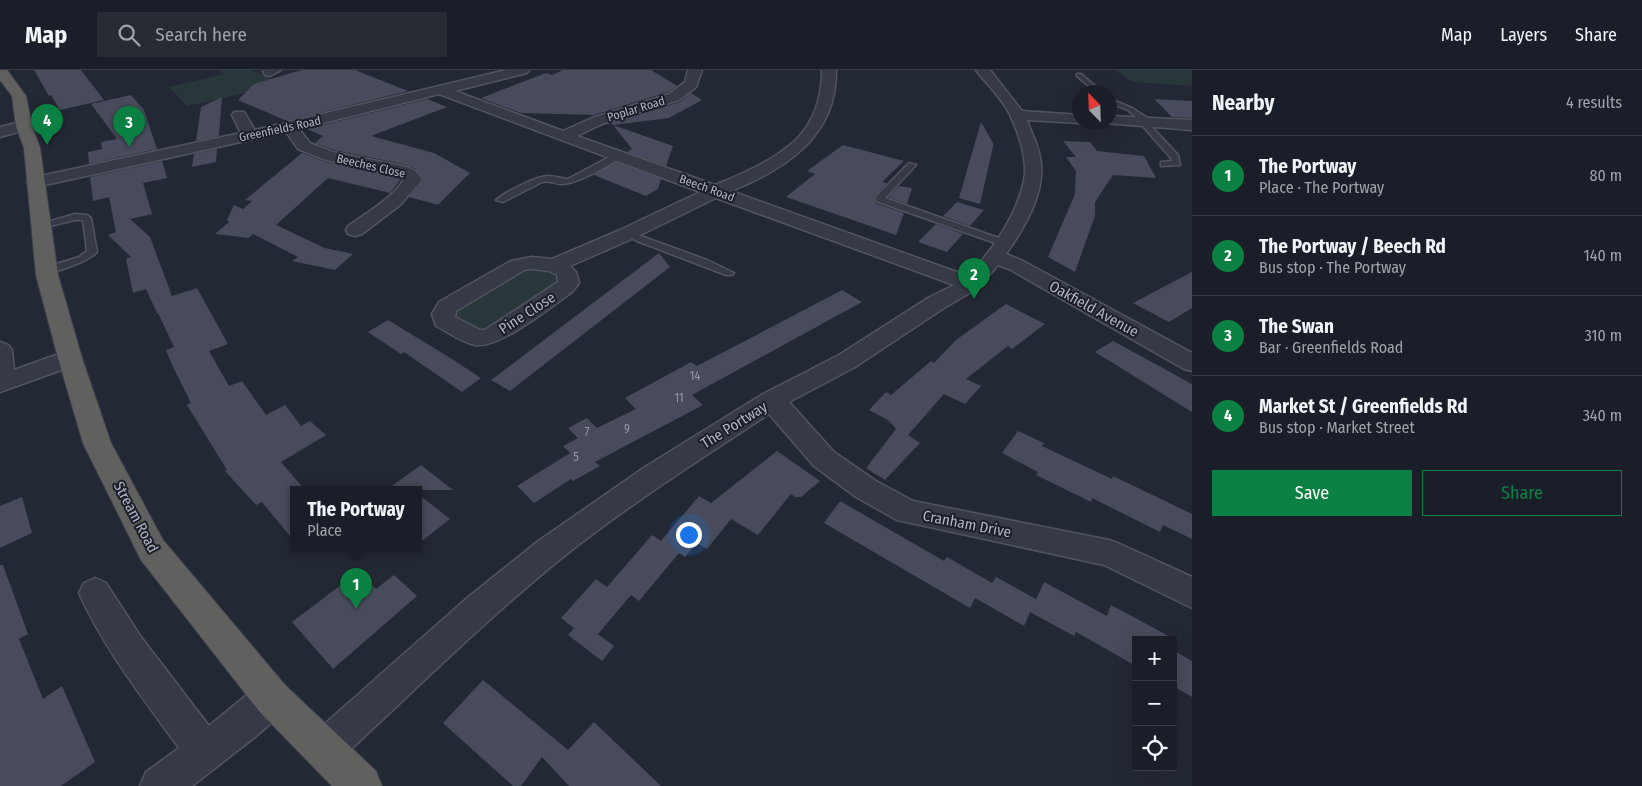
<!DOCTYPE html>
<html lang="en">
<head>
<meta charset="utf-8">
<style>
  :root { --surface:#1a1e28; --page:#272b34; --text:#f1f3f6; --muted:#9fa2a8; --line:#383c45; --accent:#0b8043 }
  body { margin:0; font-family:"Fira Sans Condensed",sans-serif; background:var(--page); color:var(--text) }
  .controls { position:absolute; right:15px; bottom:15px; display:grid; overflow:hidden; border-radius:0px; box-shadow:0 5px 20px #0002 }
  .controls button { width:45px; height:45px; display:grid; place-items:center; padding:0; border:0; border-bottom:1px solid var(--line); background:var(--surface); color:var(--text); font:25px sans-serif }
  .compass { position:absolute; left:1072px; top:15px; width:45px; height:45px; border-radius:50%; background:var(--surface); box-shadow:0 5px 20px #0002; rotate:337deg }
  .you { position:absolute; left:688px; top:464px; width:18px; height:18px; margin:-12px; border:4px solid #fff; border-radius:50%; background:#1a73e8; box-shadow:0 0 0 8px #1a73e833 }
  .badge { display:grid; place-items:center; width:32px; height:32px; border-radius:50%; background:var(--accent); color:#fff; font-size:16px; font-weight:700 }
  .pin { position:absolute; translate:-50% -41px; filter:drop-shadow(0 1px 2px #0008) }
  .pin::after { content:''; position:absolute; top:26px; width:18px; height:15px; background:inherit; clip-path:polygon(0 0,100% 0,50% 100%) }
  .popup { position:absolute; left:290px; top:416px; width:132px; height:65px; box-sizing:border-box; display:grid; place-content:center; border-radius:0px; background:var(--surface); filter:drop-shadow(0 1px 4px #0005); font-size:16px; white-space:nowrap; color:var(--muted) }
  .popup b { font-size:19px; color:var(--text) }
  .popup::after { content:''; position:absolute; left:50%; top:100%; margin-left:-10px; border:10px solid transparent; border-top-color:var(--surface) }
  .list { margin:0; padding:0; list-style:none }
  h2 { display:flex; justify-content:space-between; align-items:center; height:65px; margin:0; padding:0 20px; font-size:21px }
  h2 small { font-size:16px; font-weight:400; color:var(--muted) }
  .list li { display:grid; grid-template-columns:32px 1fr auto; gap:15px; align-items:center; box-sizing:border-box; height:80px; padding:0 20px; border-top:1px solid var(--line) }
  .list b { display:block; font-size:19px; white-space:nowrap }
  .list p { margin:0; font-size:16px; white-space:nowrap; color:var(--muted) }
  .list em { font-size:16px; font-style:normal; color:var(--muted) }
  .actions { display:flex; gap:10px; padding:15px 20px }
  .actions a { flex:1; padding:11px 0; border:1px solid var(--accent); border-radius:0px; text-align:center; font-size:18px; color:var(--accent) }
  .actions .main { background:var(--accent); color:#fff }
  .icon { flex:none; width:28px; height:28px; fill:none; stroke:currentColor; stroke-width:2; stroke-linecap:round; stroke-linejoin:round }
  .map { position:relative; flex:none; width:1192px; height:716px; overflow:hidden }
  header { display:flex; align-items:center; gap:30px; box-sizing:border-box; height:70px; padding:0 25px; background:var(--surface); border-bottom:1px solid var(--line) }
  header strong { font-size:24px }
  nav { display:flex; gap:28px; margin-inline-start:auto; font-size:18px }
  .search { width:350px; height:45px; background:var(--page); display:flex; align-items:center; gap:12px; box-sizing:border-box; padding:0 18px; border-radius:0px; color:var(--muted); font-size:19px }
  main { display:flex }
  aside { flex:1; background:var(--surface) }
  .map>svg:first-child { display:block }
  .green { fill:#29373a }
  .building { fill:#474b5b }
  .lines { fill:none; stroke-linecap:round; stroke-linejoin:round }
  .service-casing { stroke:#515560; stroke-width:3 }
  .minor-casing { stroke:#515560; stroke-width:3 }
  .trunk-casing { stroke:#3e424d; stroke-width:2 }
  .service { fill:#363a46; fill-rule:evenodd }
  .minor { fill:#363a46; fill-rule:evenodd }
  .trunk { fill:#60605e; fill-rule:evenodd }
  .labels { text-anchor:middle; dominant-baseline:central; stroke-width:4; stroke-linejoin:round; paint-order:stroke }
  .far-street-label { font-size:12px; fill:#b1b5c2; stroke:#1c1f2a }
  .number-label { font-size:12px; fill:#969aa8 }
  .street-label { font-size:15px; fill:#b1b5c2; stroke:#1c1f2a }
</style>
</head>
<body>
<header>
<strong>Map</strong>
<div class="search"><svg class="icon" aria-label="search" viewBox="0 0 24 24"><circle cx="10" cy="10" r="6"/><path d="M15 15l6 6"/></svg>Search here</div>
<nav><a>Map</a><a>Layers</a><a>Share</a></nav>
</header>
<main>
<div class="map">
<svg width="1192" height="716" viewBox="0 0 1192 716">
  <rect width="100%" height="100%" fill="#232835"/>
  <path class="green" d="M 220,0 L 251,0 L 283,14 L 187,36 L 169,17 L 224,4 Z
    M 1116,0 L 1192,0 L 1192,16 L 1133,12 Z
    M 523,197 C 535,199 551,199 558,210 L 556,214 L 487,261 L 481,261 L 454,247 L 455,240 Z"/>
  <path class="building" d="M 34,0 L 81,0 L 104,30 L 60,40 L 51,25 L 49,26 Z
    M 302,0 L 355,0 L 408,21 L 287,51 L 238,30 L 254,14 Z
    M 563,0 L 651,0 L 677,16 L 668,22 L 594,45 L 521,43 L 481,28 L 546,3 L 552,5 Z
    M 691,23 L 702,30 L 669,48 L 613,55 L 611,53 L 680,32 Z
    M 131,25 L 144,40 L 157,79 L 89,94 L 88,82 L 102,79 L 101,72 L 117,69 L 91,34 Z
    M 222,27 L 219,66 L 196,71 L 201,37 Z
    M 427,29 L 447,37 L 371,66 L 434,83 L 470,103 L 438,135 L 409,127 L 424,110 L 415,99 L 407,95 L 334,80 L 315,73 L 323,66 L 307,59 Z
    M 1154,29 L 1192,31 L 1192,48 L 1172,47 Z
    M 981,52 L 993,73 L 993,77 L 980,134 L 959,128 Z
    M 613,55 L 673,76 L 666,96 L 627,82 L 632,79 Z
    M 1063,71 L 1090,72 L 1097,81 L 1144,86 L 1156,108 L 1113,105 L 1095,132 L 1095,146 L 1075,202 L 1048,187 L 1075,124 L 1076,101 L 1066,87 L 1076,87 Z
    M 843,75 L 904,91 L 882,112 L 887,113 L 874,127 L 875,133 L 904,143 L 896,165 L 786,127 L 815,104 L 807,101 Z
    M 217,79 L 216,92 L 192,97 L 194,84 Z
    M 302,83 L 323,91 L 401,109 L 390,123 L 328,108 L 276,155 L 325,178 L 353,184 L 335,200 L 292,191 L 298,187 L 253,164 L 249,168 L 215,164 L 229,152 L 227,150 L 234,135 L 243,139 L 252,131 L 245,130 Z
    M 162,91 L 167,108 L 143,113 L 152,144 L 130,149 L 150,167 L 172,226 L 197,218 L 228,274 L 209,281 L 229,316 L 242,311 L 266,345 L 285,335 L 301,356 L 310,351 L 326,365 L 281,392 L 305,420 L 294,420 L 294,471 L 262,432 L 256,435 L 225,401 L 227,400 L 187,335 L 191,333 L 173,297 L 166,280 L 174,277 L 158,243 L 157,243 L 146,219 L 133,223 L 126,189 L 131,187 L 108,165 L 116,162 L 109,127 L 93,131 L 90,107 Z
    M 616,92 L 661,109 L 658,119 L 646,126 L 594,105 Z
    M 899,116 L 912,118 L 907,134 L 888,127 Z
    M 957,132 L 984,140 L 970,156 L 943,146 Z
    M 936,154 L 963,164 L 947,182 L 918,172 Z
    M 659,183 L 670,197 L 510,321 L 491,310 Z
    M 1192,202 L 1192,238 L 1169,252 L 1133,233 Z
    M 842,220 L 862,232 L 692,325 L 703,335 L 595,392 L 600,396 L 573,411 L 571,409 L 534,433 L 517,416 L 570,383 L 563,376 L 578,368 L 568,358 L 587,348 L 597,358 L 636,339 L 625,328 L 691,292 L 697,296 Z
    M 1006,234 L 1045,254 L 1012,279 L 1008,276 L 966,309 L 981,316 L 965,334 L 944,324 L 908,365 L 920,373 L 885,410 L 866,398 L 896,359 L 888,350 L 869,340 L 886,322 L 891,325 L 931,291 L 934,293 L 956,270 Z
    M 388,250 L 452,289 L 481,308 L 462,322 L 404,282 L 401,284 L 368,262 Z
    M 1113,271 L 1192,314 L 1192,342 L 1095,282 Z
    M 1018,361 L 1044,373 L 1042,376 L 1112,409 L 1113,406 L 1192,444 L 1192,469 L 1163,455 L 1160,462 L 1092,428 L 1091,432 L 1036,405 L 1038,402 L 1002,383 Z
    M 777,381 L 820,411 L 801,427 L 795,427 L 791,424 L 758,465 L 731,449 L 707,479 L 697,473 L 685,487 L 679,483 L 639,531 L 631,525 L 598,564 L 614,576 L 602,591 L 568,565 L 574,558 L 561,548 L 596,509 L 607,517 L 652,465 L 661,471 L 699,426 L 711,433 Z
    M 421,395 L 453,420 L 386,420 Z
    M 418,424 L 450,449 L 418,474 Z
    M 22,427 L 32,463 L 0,478 L 0,436 Z
    M 840,431 L 944,491 L 947,487 L 992,513 L 996,507 L 1036,529 L 1024,556 L 975,528 L 970,538 L 824,453 Z
    M 0,495 L 3,495 L 28,564 L 19,569 L 43,629 L 62,616 L 95,692 L 61,716 L 0,716 Z
    M 358,502 L 376,519 L 394,505 L 417,526 L 333,599 L 292,552 Z
    M 1044,512 L 1107,546 L 1111,535 L 1176,570 L 1136,570 L 1136,596 L 1076,562 L 1074,566 L 1030,542 Z
    M 1173,580 L 1192,591 L 1192,627 L 1173,616 Z
    M 483,610 L 568,680 L 594,652 L 661,716 L 569,716 L 542,687 L 521,716 L 513,716 L 443,653 Z"/>
  <g class="lines">
    <g class="service-casing">
      <path id="service" d="M 1077,4 L 1081,4 L 1102,22 L 1096,22 L 1077,6 Z
        M 1110,29 L 1132,38 L 1152,51 L 1150,55 L 1178,85 L 1180,95 L 1161,96 L 1161,92 L 1172,91 L 1171,88 L 1141,54 L 1141,51 L 1128,40 L 1110,33 Z
        M 615,84 L 622,86 C 611,95 575,115 561,114 C 554,114 549,110 542,112 L 503,132 L 496,130 C 504,123 538,105 549,106 C 556,106 561,109 568,109 Z
        M 909,93 L 916,95 L 885,128 L 1007,171 L 1007,175 L 1001,175 L 876,131 L 876,127 Z
        M 75,144 L 87,145 L 91,148 L 97,182 C 88,191 56,204 44,202 L 44,198 L 79,187 L 87,181 L 83,150 L 75,150 L 41,158 L 37,155 Z
        M 627,161 L 707,190 L 734,203 L 732,205 L 726,205 L 637,171 L 622,164 Z"/>
    </g>
    <g class="minor-casing">
      <path id="minor" d="M 265,0 L 281,0 L 270,6 L 265,5 L 263,2 Z
        M 506,0 L 529,0 L 527,3 L 455,21 L 563,61 L 592,48 L 669,24 L 685,12 L 688,0 L 702,0 L 696,17 L 679,30 L 602,54 L 577,66 L 715,115 C 743,104 788,84 805,59 C 817,42 822,20 822,0 L 836,0 C 837,66 786,99 731,121 L 968,206 C 992,181 1017,145 1024,110 C 1028,91 1019,64 1011,47 C 1004,30 987,15 976,0 L 990,0 L 1022,41 L 1080,45 L 1080,52 L 1084,52 L 1080,53 L 1027,50 C 1031,62 1038,75 1040,87 C 1047,121 1025,157 1006,184 L 1023,191 L 1192,283 L 1192,301 L 1184,299 L 1009,199 L 998,195 L 978,218 L 944,238 L 855,297 L 789,332 L 834,382 L 876,411 L 913,431 L 1109,470 L 1120,474 L 1192,507 L 1192,538 L 1104,495 L 897,450 L 856,427 L 814,396 L 769,344 C 698,391 625,437 558,491 C 481,554 410,625 337,692 L 324,698 L 311,692 L 305,679 L 311,666 L 467,528 L 537,472 L 645,397 L 763,324 L 839,285 L 928,228 L 954,215 L 716,128 L 634,168 L 570,196 L 576,202 L 579,213 L 572,222 C 551,237 499,279 475,275 C 461,272 448,262 436,256 L 432,244 L 439,232 L 511,191 L 532,187 L 552,189 L 620,160 L 700,122 L 439,24 L 299,59 L 310,73 L 333,82 L 407,97 C 415,101 418,102 422,110 L 400,135 L 362,164 L 355,166 L 348,164 L 346,160 L 348,156 C 362,146 399,124 404,108 L 323,89 L 298,79 L 286,62 L 36,117 L 30,116 L 27,112 L 30,108 L 36,107 L 241,63 L 232,45 L 234,42 L 244,42 L 255,60 ZM 532,199 L 549,201 L 557,205 L 558,212 L 485,260 L 480,260 L 455,247 L 456,241 L 524,200 Z
        M 1110,46 L 1192,50 L 1192,60 L 1105,53 L 1110,52 Z
        M 24,51 L 29,53 L 32,56 L 29,59 L 0,67 L 0,57 Z
        M 0,272 L 8,275 L 12,280 L 14,300 L 70,280 L 78,282 L 82,288 L 78,294 L 0,322 Z
        M 95,508 L 106,513 L 141,567 L 209,656 L 259,615 L 272,610 L 285,615 L 290,628 L 285,641 L 255,667 L 192,716 L 140,716 L 146,702 L 179,678 C 143,628 104,579 79,523 L 84,513 Z"/>
    </g>
    <g class="trunk-casing">
      <path id="trunk" d="M 0,0 L 7,0 L 26,26 L 32,56 L 40,78 L 58,205 L 82,288 L 111,373 L 163,470 L 285,615 L 376,701 L 382,716 L 332,716 L 259,641 L 141,490 L 83,373 L 58,288 L 36,205 L 24,78 L 16,56 L 12,26 L 0,10 Z"/>
    </g>
    <use href="#service" class="service"/>
    <use href="#minor" class="minor"/>
    <use href="#trunk" class="trunk"/>
  </g>
  <g class="labels">
    <g class="far-street-label">
      <text transform="translate(636 39) rotate(-17)">Poplar Road</text>
      <text transform="translate(280 59) rotate(-12)">Greenfields Road</text>
      <text transform="translate(371 96) rotate(13)">Beeches Close</text>
      <text transform="translate(707 118) rotate(20)">Beech Road</text>
    </g>
    <g class="number-label">
      <text x="695" y="306">14</text>
      <text x="679" y="328">11</text>
      <text x="627" y="359">9</text>
      <text x="587" y="362">7</text>
      <text x="576" y="387">5</text>
    </g>
    <g class="street-label">
      <text transform="translate(1094 239) rotate(29)">Oakfield Avenue</text>
      <text transform="translate(527 243) rotate(-33)">Pine Close</text>
      <text transform="translate(734 355) rotate(-32)">The Portway</text>
      <text transform="translate(136 447) rotate(62)">Stream Road</text>
      <text transform="translate(967 454) rotate(11)">Cranham Drive</text>
    </g>
  </g>
</svg>
<div class="controls">
<button>+</button>
<button>−</button>
<button><svg class="icon" aria-label="locate" viewBox="0 0 24 24"><circle cx="12" cy="12" r="6"/><path d="M12 2v4M12 18v4M2 12h4M18 12h4"/></svg></button>
</div>
<svg class="compass" viewBox="-18 -18 36 36"><path d="M0-13l5 13h-10z" fill="#e53935"/><path d="M0 13l5-13h-10z" fill="#9fa2a8"/></svg>
<div class="you"></div>
<div class="pin badge" style="left:356px;top:539px">1</div>
<div class="popup"><b>The Portway</b>Place</div>
<div class="pin badge" style="left:974px;top:229px">2</div>
<div class="pin badge" style="left:129px;top:77px">3</div>
<div class="pin badge" style="left:47px;top:75px">4</div>
</div>
<aside>
<h2>Nearby<small>4 results</small></h2>
<ul class="list">
<li><span class="badge">1</span><div><b>The Portway</b><p>Place · The Portway</p></div><em>80 m</em></li>
<li><span class="badge">2</span><div><b>The Portway / Beech Rd</b><p>Bus stop · The Portway</p></div><em>140 m</em></li>
<li><span class="badge">3</span><div><b>The Swan</b><p>Bar · Greenfields Road</p></div><em>310 m</em></li>
<li><span class="badge">4</span><div><b>Market St / Greenfields Rd</b><p>Bus stop · Market Street</p></div><em>340 m</em></li>
</ul>
<div class="actions"><a class="main">Save</a><a>Share</a></div>
</aside>
</main>
</body>
</html>
